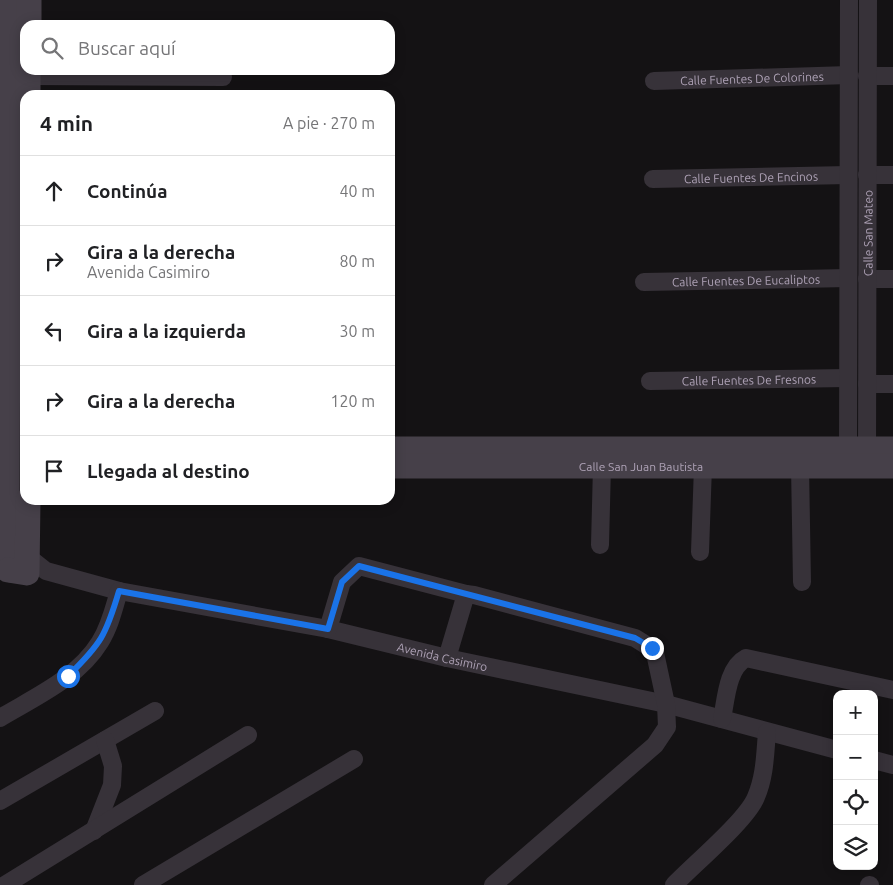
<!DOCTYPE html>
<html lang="es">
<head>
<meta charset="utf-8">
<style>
  :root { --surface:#fff; --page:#f2f2f2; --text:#202124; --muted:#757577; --line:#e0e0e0 }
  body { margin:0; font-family:Ubuntu,sans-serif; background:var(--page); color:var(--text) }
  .controls { position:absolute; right:15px; bottom:15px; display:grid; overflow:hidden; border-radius:10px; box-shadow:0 2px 12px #0003 }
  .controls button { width:45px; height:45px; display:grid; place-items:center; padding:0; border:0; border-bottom:1px solid var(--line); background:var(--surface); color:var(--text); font:25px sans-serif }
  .stop { position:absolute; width:15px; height:15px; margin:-11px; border:4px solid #1a73e8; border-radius:50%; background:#fff }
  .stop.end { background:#1a73e8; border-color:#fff; box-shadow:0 1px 5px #0008 }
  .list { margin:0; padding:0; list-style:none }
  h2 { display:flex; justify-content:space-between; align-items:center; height:65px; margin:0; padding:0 20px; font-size:21px }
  h2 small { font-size:16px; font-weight:400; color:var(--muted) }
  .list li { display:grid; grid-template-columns:32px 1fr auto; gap:15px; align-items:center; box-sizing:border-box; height:70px; padding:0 20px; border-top:1px solid var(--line) }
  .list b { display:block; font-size:19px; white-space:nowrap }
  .list p { margin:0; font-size:16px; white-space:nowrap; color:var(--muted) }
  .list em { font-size:16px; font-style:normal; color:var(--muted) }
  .icon { flex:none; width:28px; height:28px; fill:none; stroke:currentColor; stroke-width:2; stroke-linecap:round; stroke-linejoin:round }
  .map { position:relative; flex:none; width:893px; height:885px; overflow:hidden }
  .search { position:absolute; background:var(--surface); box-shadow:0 2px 12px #0003; left:20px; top:20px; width:375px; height:55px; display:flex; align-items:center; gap:12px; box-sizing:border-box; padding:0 18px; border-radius:15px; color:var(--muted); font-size:19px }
  .panel { position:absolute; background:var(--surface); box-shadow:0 2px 12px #0003; left:20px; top:90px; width:375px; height:415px; border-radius:15px }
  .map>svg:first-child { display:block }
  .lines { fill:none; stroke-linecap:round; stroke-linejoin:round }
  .street { stroke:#373239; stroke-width:18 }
  .secondary { stroke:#464049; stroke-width:25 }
  .route { stroke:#1a73e8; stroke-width:6 }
  .labels { text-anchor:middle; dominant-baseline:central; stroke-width:5; stroke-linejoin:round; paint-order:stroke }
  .street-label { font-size:12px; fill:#aea2b6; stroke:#0e0d0f }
</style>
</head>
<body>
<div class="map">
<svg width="893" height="885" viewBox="0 0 893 885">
  <rect width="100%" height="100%" fill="#141214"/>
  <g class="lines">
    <g class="street">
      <path d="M 28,76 L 223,77"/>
      <path d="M 867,76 L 893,76"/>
      <path id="s1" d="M 654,81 L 849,75"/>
      <path d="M 867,175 L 893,175"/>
      <path id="s2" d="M 653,179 L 848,175"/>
      <path d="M 867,279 L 893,279"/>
      <path id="s3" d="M 644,282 L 848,278"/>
      <path id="s4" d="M 650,381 L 848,378"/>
      <path d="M 867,384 L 893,384"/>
      <path d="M 848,459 L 849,0"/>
      <path id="s5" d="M 867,461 L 868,0"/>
      <path d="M 800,466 L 802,582"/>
      <path d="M 600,545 L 602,466"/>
      <path d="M 700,552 L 703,466"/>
      <path id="s6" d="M 27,556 L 46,571 L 119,591 L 328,629 L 447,658 L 666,704 L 837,750"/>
      <path d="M 328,629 L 342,582 L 359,566 L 466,594"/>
      <path d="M 447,658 L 466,594 L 474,595 L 635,638 L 651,648 L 655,653 L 666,704 L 667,727 L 655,745 L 493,885"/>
      <path d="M 0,718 C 35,697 78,678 100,642 C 110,626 114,608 119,591"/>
      <path d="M 722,719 C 726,700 727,668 746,658 L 893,690"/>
      <path d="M 874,760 L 893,765"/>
      <path d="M 0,801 L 155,711"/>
      <path d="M 94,831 L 112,785 L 113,766 L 105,740"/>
      <path d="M 5,885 L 248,735"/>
      <path d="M 143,885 L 354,759"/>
      <path d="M 674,885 C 693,865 747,820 756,797 C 765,776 765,755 767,732"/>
      <path d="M 869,885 L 870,885"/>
    </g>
    <g class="secondary">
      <path d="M 9,0 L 7,537 L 11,570"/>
      <path d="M 29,25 L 29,0"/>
      <path d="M 28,70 L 28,95"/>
      <path d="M 390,449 L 893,449"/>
      <path id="s7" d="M 390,466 L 893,466"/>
      <path d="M 8,570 L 27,573 L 28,500"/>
    </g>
  </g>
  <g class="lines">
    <path class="route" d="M 68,676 C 101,644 106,635 119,591 L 328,629 L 342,582 L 359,566 L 635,638 L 652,648"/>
  </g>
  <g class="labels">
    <g class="street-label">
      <text stroke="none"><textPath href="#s1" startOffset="98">Calle Fuentes De Colorines</textPath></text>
      <text stroke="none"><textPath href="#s2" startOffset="98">Calle Fuentes De Encinos</textPath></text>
      <text stroke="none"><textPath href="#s5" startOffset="228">Calle San Mateo</textPath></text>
      <text stroke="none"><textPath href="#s3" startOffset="102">Calle Fuentes De Eucaliptos</textPath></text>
      <text stroke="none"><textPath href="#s4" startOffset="99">Calle Fuentes De Fresnos</textPath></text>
      <text stroke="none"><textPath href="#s7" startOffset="251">Calle San Juan Bautista</textPath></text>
      <text stroke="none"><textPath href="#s6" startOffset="430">Avenida Casimiro</textPath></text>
    </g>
  </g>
</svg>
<div class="controls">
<button>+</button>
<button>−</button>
<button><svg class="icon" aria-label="locate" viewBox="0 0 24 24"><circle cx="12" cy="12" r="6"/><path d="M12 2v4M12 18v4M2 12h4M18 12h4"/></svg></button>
<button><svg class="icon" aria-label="layers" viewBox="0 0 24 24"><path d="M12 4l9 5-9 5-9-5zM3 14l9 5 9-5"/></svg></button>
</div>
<div class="stop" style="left:68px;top:676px"></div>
<div class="stop end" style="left:652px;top:648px"></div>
<div class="search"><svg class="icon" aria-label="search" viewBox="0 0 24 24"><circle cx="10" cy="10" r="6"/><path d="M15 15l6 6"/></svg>Buscar aquí</div>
<section class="panel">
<h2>4 min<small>A pie · 270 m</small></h2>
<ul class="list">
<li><svg class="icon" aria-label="ahead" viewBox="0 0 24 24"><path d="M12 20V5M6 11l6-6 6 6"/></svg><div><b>Continúa</b></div><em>40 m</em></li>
<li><svg class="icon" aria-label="right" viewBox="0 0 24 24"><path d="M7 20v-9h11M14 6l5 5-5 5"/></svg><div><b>Gira a la derecha</b><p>Avenida Casimiro</p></div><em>80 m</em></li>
<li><svg class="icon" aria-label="left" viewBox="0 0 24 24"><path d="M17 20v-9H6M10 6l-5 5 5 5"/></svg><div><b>Gira a la izquierda</b></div><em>30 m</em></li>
<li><svg class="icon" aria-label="right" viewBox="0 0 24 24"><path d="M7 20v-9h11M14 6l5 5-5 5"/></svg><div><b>Gira a la derecha</b></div><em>120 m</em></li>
<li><svg class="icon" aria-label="arrive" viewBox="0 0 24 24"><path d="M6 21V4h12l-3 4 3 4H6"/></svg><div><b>Llegada al destino</b></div></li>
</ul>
</section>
</div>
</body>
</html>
